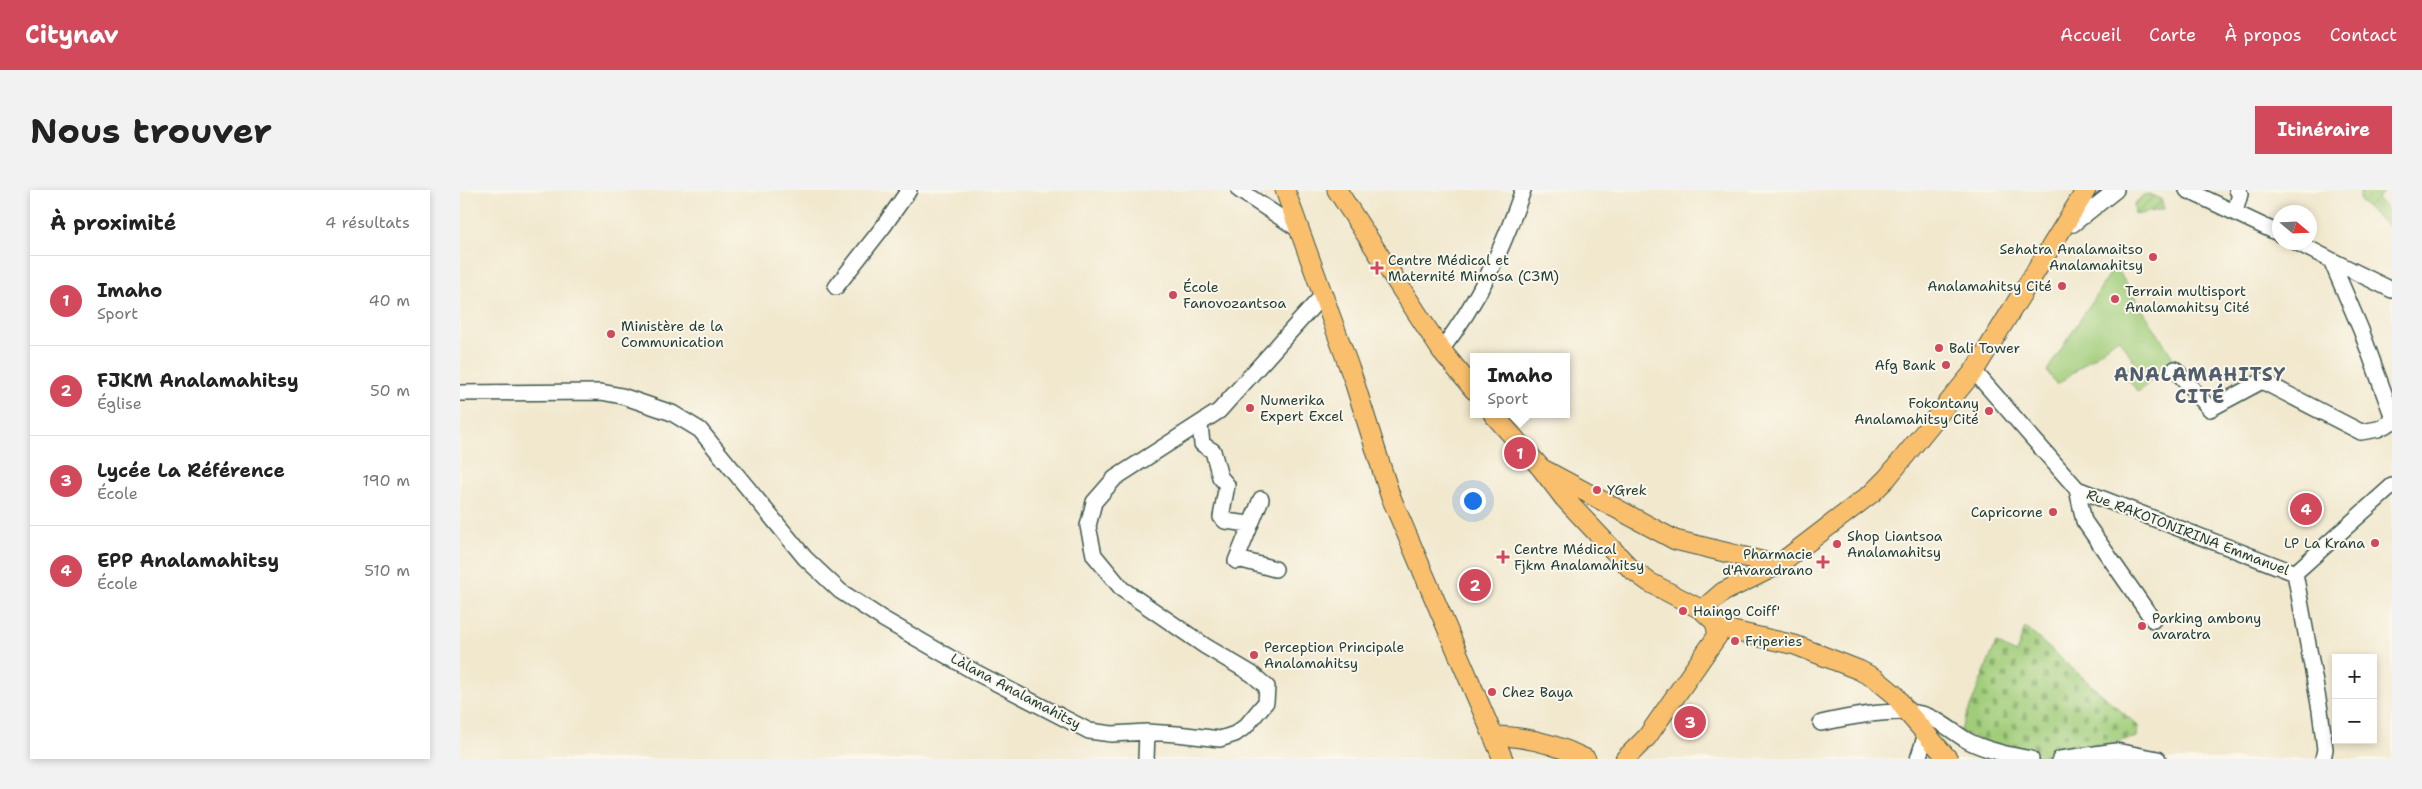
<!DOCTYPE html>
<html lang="fr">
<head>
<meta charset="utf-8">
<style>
  :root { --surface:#fff; --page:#f2f2f2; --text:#222; --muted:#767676; --line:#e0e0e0; --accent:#d1495b }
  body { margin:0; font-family:"Shantell Sans",sans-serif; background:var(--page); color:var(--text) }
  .controls { position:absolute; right:15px; bottom:15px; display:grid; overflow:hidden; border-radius:0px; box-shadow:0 2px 8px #0003 }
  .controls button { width:45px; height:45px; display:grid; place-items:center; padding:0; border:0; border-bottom:1px solid var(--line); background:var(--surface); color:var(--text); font:25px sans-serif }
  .compass { position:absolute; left:1812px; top:15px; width:45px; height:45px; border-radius:50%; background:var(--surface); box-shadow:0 2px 8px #0003; rotate:109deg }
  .you { position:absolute; left:1012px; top:310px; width:18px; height:18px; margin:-12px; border:4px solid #fff; border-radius:50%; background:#1a73e8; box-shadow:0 0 0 8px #1a73e833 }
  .badge { display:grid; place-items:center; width:32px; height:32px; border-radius:50%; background:var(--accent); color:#fff; font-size:16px; font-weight:700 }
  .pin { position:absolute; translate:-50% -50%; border:2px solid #fff; box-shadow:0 1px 5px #0006 }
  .popup { position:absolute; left:1010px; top:163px; width:100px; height:65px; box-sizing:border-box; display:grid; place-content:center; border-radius:0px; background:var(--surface); filter:drop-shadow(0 1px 4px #0005); font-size:16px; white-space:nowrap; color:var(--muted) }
  .popup b { font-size:19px; color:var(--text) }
  .popup::after { content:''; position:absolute; left:50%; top:100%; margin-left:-10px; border:10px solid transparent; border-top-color:var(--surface) }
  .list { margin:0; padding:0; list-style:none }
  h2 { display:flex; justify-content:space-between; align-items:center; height:65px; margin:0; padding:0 20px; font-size:21px }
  h2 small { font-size:16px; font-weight:400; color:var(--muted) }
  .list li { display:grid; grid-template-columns:32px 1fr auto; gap:15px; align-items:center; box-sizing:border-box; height:90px; padding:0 20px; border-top:1px solid var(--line) }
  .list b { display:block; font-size:19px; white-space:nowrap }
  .list p { margin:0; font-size:16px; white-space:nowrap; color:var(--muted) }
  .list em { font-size:16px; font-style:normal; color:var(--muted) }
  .map { position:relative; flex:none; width:1932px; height:569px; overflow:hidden; border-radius:0px }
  header { display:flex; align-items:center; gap:30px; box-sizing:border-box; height:70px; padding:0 25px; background:var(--accent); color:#fff }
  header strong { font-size:24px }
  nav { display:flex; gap:28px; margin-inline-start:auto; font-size:18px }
  .intro { display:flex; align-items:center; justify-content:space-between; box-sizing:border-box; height:120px; padding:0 30px }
  h1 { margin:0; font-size:35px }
  .button { padding:12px 22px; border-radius:0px; background:var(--accent); color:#fff; font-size:18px; font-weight:700 }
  main { display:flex; gap:30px; padding:0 30px }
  aside { flex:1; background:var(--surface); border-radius:0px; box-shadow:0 2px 8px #0003 }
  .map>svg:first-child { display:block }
  .grass { fill:url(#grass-dots); stroke:#608557 }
  .cemetery { fill:url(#cemetery-stones); stroke:#608557 }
  .garden { fill:url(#garden-furrows); stroke:#608557 }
  .pitch { fill:#a1cd7a; stroke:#608557 }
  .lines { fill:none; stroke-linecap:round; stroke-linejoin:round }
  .minor-casing { stroke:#3e574b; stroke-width:18 }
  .major-casing { stroke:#3e574b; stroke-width:21 }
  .minor { stroke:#fff; stroke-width:15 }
  .major { stroke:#f9bf6d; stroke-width:19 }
  .poi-dot { fill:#d1495b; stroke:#fbf7ec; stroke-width:2 }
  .labels { text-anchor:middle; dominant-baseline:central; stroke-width:4; stroke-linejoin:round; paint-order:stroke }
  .poi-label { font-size:14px; fill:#1f3d34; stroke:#fbf7ec; text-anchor:start }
  .street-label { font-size:14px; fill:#1f3d34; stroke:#fbf7ec }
  .district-label { font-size:19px; font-weight:bold; letter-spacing:1px; fill:#505e6e; stroke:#fbf7ec }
</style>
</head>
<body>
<header>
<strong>Citynav</strong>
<nav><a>Accueil</a><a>Carte</a><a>À propos</a><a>Contact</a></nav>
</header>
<div class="intro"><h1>Nous trouver</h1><a class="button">Itinéraire</a></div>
<main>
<aside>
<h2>À proximité<small>4 résultats</small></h2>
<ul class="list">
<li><span class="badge">1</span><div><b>Imaho</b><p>Sport</p></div><em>40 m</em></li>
<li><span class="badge">2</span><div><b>FJKM Analamahitsy</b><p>Église</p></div><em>50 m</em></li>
<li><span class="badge">3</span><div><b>Lycée La Référence</b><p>École</p></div><em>190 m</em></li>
<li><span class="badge">4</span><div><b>EPP Analamahitsy</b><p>École</p></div><em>510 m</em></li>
</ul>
</aside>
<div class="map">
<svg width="1932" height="569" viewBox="0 0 1932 569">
  <defs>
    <pattern id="grass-dots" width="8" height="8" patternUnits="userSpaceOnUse" patternTransform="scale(1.25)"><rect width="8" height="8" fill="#a1cd7a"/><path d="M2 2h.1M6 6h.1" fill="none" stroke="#83a865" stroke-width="1.8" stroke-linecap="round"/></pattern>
    <pattern id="cemetery-stones" width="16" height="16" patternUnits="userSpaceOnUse" patternTransform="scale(1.25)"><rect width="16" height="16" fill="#a1cd7a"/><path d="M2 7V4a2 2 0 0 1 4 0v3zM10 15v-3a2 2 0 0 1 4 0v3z" fill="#83a865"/></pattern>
    <pattern id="garden-furrows" width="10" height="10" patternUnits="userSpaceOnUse" patternTransform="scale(1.25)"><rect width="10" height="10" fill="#a1cd7a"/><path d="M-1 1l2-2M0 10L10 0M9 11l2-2" fill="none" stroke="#83a865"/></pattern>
  </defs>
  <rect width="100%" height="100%" fill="#fbf7ec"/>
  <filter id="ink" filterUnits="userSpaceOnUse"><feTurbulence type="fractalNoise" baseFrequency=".02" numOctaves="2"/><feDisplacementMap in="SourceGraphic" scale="10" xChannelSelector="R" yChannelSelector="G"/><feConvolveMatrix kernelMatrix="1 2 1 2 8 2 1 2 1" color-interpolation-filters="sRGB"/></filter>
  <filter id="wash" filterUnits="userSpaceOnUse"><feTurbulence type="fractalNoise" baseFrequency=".0096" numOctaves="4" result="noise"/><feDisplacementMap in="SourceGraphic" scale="20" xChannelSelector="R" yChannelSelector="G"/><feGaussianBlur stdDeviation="1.12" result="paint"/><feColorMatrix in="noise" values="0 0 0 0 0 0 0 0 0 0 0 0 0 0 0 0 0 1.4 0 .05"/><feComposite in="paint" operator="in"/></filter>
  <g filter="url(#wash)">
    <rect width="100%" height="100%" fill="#f1e8ce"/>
    <path class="grass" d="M 1926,0 L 1917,8 L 1932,25 L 1932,41 L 1900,11 L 1900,0 Z"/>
    <path class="cemetery" d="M 1565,437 L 1678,536 L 1677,547 L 1589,568 L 1544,558 L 1500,542 L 1536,453 L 1556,463 Z"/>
    <path class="garden" d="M 1690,4 L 1701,9 L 1704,19 L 1675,25 L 1674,15 L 1683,5 Z"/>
    <path class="pitch" d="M 1655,76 L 1715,171 L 1678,202 L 1662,182 L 1675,172 L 1658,148 L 1597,195 L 1587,181 Z"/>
  </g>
  <g filter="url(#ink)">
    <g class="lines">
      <g class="minor-casing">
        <path id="minor" d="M 779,0 L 838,39
          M 1727,0 L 1820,44
          M 1775,22 L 1780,4 L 1777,0
          M 1608,30 L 1613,34 L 1656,0
          M 1836,52 L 1871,70 L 1901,140 L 1932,225
          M 1871,70 L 1932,100
          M 376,97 L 423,37 L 449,0
          M 981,160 C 1019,111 1043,58 1063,0
          M 1715,179 L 1750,219 L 1802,191 L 1901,242 L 1918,239 L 1932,232
          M 1514,181 L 1617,299 L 1835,383 L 1932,296
          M 0,203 L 141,202 L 162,206 L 212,223 L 240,240 L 345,368 L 380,401 L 423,429 L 515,482 L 629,541 L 652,544 L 687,542 L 717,544 L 760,549 L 775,544 L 786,536 L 806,512 L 807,497 L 792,484 L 745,456 L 662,399 L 634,365 L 628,336 L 634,312 L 655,288 L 759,221 L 862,106
          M 740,235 L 742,254 L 753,261 L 760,287 L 767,295 L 761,327 L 765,331 L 790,334
          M 1617,299 L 1624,331 L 1693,430
          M 801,309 L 776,371 L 782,370 L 815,379
          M 1835,383 L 1860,520 L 1865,559 L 1863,569
          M 1361,533 C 1388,527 1435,518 1461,524 C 1478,528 1494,543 1508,551 C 1528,561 1550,565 1571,569
          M 686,569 L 687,542
          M 1458,569 L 1466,544
          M 1600,569 L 1656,561 L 1698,569"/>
      </g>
      <g class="major-casing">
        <path id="major" d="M 825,0 L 893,188 L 930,305 L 1043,569
          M 877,0 L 981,160 L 1014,200
          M 1033,224 L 1081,278 L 1215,350 L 1318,375
          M 1081,278 L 1104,308 L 1135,341 L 1171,379 L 1189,392 L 1242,420 L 1255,432 L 1273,441 L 1335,455 L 1399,480 L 1416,489 L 1434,504 L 1447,522 L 1488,569
          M 1242,420 L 1263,402 L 1318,375 L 1412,303 L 1427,288 L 1514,181 L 1626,0
          M 1033,546 C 1066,546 1096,554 1126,569
          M 1165,569 L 1187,547 L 1258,445 L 1255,432"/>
      </g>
      <use href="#minor" class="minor"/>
      <use href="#major" class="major"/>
    </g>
  </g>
  <g class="poi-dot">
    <circle cx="1693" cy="67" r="5"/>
    <path d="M914.5 70.5h5v5h5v5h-5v5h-5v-5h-5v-5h5z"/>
    <circle cx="1602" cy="96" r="5"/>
    <circle cx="713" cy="105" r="5"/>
    <circle cx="1655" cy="109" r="5"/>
    <circle cx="151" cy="144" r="5"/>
    <circle cx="1479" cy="158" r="5"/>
    <circle cx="1486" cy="175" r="5"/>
    <circle cx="790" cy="218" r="5"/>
    <circle cx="1529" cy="221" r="5"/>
    <circle cx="1137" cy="300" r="5"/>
    <circle cx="1593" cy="322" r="5"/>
    <circle cx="1915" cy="353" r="5"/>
    <circle cx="1377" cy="354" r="5"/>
    <path d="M1040.5 359.5h5v5h5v5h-5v5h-5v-5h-5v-5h5z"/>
    <path d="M1360.5 364.5h5v5h5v5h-5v5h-5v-5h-5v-5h5z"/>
    <circle cx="1223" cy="421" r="5"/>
    <circle cx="1682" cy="436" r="5"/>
    <circle cx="1275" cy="451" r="5"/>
    <circle cx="794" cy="465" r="5"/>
    <circle cx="1032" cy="502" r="5"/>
  </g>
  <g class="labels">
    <g class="poi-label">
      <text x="1683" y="59" text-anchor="end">Sehatra Analamaitso<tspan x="1683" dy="16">Analamahitsy</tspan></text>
      <text x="928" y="70">Centre Médical et<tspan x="928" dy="16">Maternité Mimosa (C3M)</tspan></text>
      <text x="1592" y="96" text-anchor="end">Analamahitsy Cité</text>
      <text x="723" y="97">École<tspan x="723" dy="16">Fanovozantsoa</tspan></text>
      <text x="1665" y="101">Terrain multisport<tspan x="1665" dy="16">Analamahitsy Cité</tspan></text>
      <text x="161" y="136">Ministère de la<tspan x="161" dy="16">Communication</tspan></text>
      <text x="1489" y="158">Bali Tower</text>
      <text x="1476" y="175" text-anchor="end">Afg Bank</text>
      <text x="800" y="210">Numerika<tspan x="800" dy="16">Expert Excel</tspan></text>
      <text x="1519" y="213" text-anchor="end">Fokontany<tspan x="1519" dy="16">Analamahitsy Cité</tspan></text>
      <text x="1147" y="300">YGrek</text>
      <text x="1583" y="322" text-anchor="end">Capricorne</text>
      <text x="1387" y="346">Shop Liantsoa<tspan x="1387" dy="16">Analamahitsy</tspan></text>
      <text x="1905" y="353" text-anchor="end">LP La Krana</text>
      <text x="1054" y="359">Centre Médical<tspan x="1054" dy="16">Fjkm Analamahitsy</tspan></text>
      <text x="1353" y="364" text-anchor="end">Pharmacie<tspan x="1353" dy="16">d'Avaradrano</tspan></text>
      <text x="1233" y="421">Haingo Coiff'</text>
      <text x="1692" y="428">Parking ambony<tspan x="1692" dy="16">avaratra</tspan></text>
      <text x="1285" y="451">Friperies</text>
      <text x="804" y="457">Perception Principale<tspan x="804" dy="16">Analamahitsy</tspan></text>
      <text x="1042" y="502">Chez Baya</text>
    </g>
    <g class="street-label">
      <text transform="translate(1728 342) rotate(21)">Rue RAKOTONIRINA Emmanuel</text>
      <text transform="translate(556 501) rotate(28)">Làlana Analamahitsy</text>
    </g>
    <g class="district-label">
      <text x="1740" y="184">ANALAMAHITSY<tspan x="1740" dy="22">CITÉ</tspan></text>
    </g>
  </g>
</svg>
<div class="controls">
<button>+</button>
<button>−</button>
</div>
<svg class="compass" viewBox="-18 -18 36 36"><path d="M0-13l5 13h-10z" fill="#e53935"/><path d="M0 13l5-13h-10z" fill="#767676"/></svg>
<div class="you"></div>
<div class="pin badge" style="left:1060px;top:263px">1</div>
<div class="popup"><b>Imaho</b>Sport</div>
<div class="pin badge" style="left:1015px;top:395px">2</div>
<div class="pin badge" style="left:1230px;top:532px">3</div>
<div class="pin badge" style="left:1846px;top:319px">4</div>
</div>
</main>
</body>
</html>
